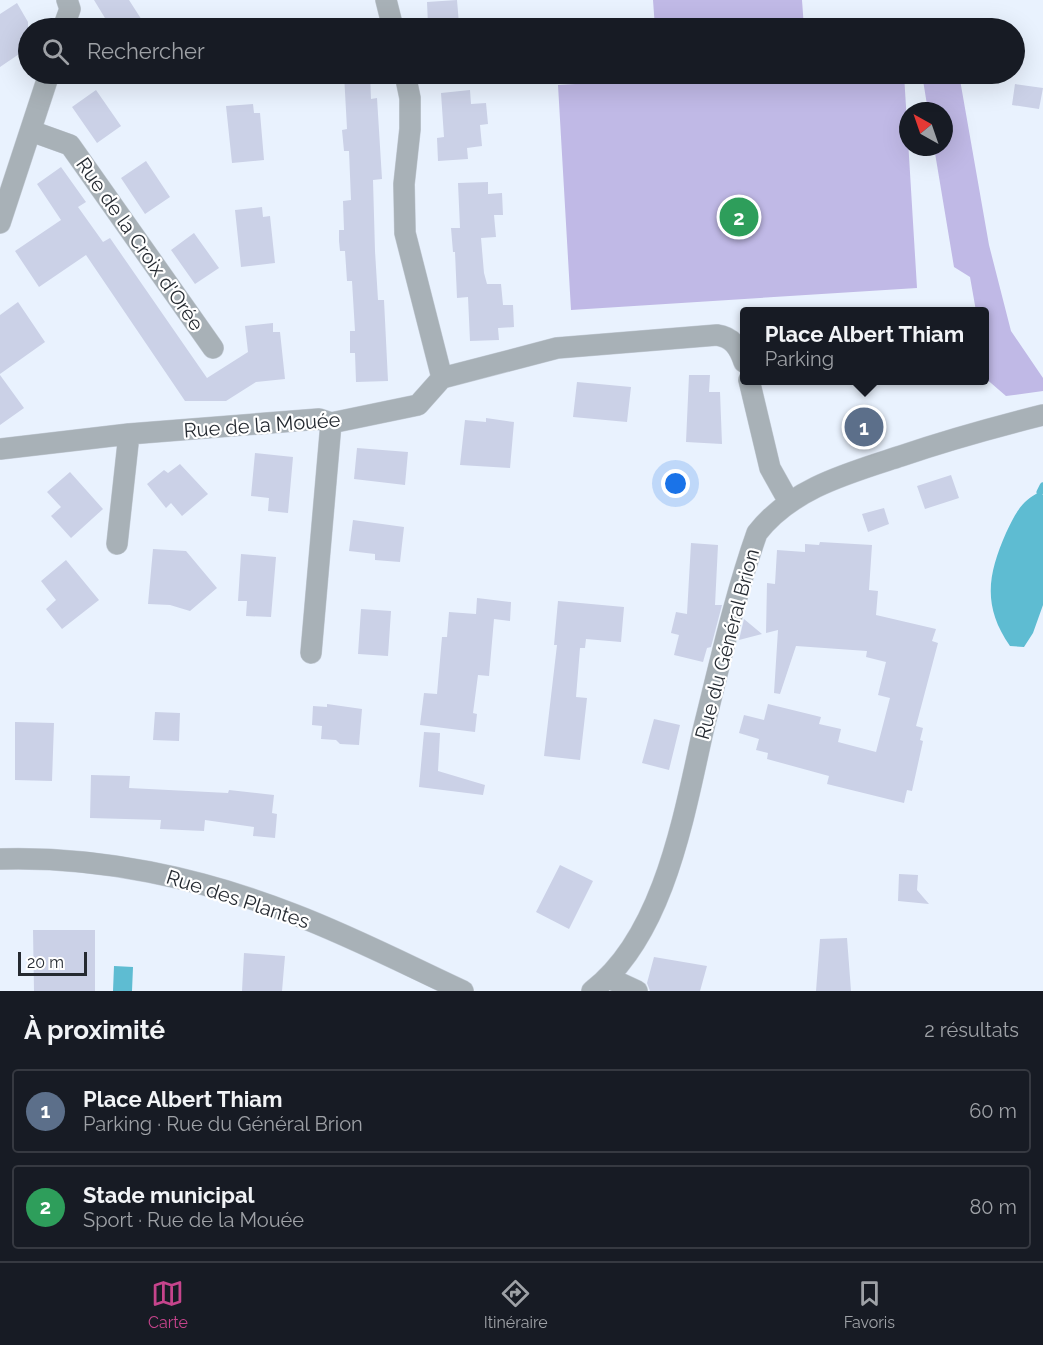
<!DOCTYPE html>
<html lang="fr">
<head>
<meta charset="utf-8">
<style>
  :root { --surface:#171b24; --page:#242831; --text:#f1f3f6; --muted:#9ea1a6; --line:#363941; --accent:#c6448c }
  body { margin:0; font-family:Raleway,sans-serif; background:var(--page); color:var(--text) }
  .compass { position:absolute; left:899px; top:102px; width:54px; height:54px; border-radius:50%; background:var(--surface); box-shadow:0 6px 24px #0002; rotate:320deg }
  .scale { position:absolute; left:18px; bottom:15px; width:69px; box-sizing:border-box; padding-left:6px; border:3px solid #252a31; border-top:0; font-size:16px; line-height:21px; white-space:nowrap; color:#252a31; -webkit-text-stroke:4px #fff; paint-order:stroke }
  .you { position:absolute; left:676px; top:484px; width:21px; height:21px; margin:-15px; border:4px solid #fff; border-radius:50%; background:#1a73e8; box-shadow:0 0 0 9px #1a73e833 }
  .badge { display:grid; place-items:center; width:39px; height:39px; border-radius:50%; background:var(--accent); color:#fff; font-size:20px; font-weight:700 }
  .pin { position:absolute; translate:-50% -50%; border:3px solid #fff; box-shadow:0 2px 6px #0006 }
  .popup { position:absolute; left:740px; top:307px; width:249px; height:78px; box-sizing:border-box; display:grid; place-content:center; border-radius:6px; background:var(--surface); filter:drop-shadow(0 2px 4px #0005); font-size:20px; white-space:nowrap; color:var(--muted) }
  .popup b { font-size:22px; color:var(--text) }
  .popup::after { content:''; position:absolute; left:50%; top:100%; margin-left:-12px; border:12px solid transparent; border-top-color:var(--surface) }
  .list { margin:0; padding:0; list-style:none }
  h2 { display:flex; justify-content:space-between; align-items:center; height:78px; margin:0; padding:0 24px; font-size:26px }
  h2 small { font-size:20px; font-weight:400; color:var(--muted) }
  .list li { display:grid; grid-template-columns:39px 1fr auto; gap:18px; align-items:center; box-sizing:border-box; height:84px; margin:0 12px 12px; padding:0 12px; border:2px solid var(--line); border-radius:6px }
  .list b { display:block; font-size:22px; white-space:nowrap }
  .list p { margin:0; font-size:20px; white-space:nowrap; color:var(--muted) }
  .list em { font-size:20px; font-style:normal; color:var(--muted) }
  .icon { flex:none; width:33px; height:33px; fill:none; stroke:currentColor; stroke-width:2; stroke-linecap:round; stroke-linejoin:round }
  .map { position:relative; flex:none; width:1043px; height:991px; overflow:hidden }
  .search { position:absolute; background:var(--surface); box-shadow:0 6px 24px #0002; left:18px; right:18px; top:18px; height:66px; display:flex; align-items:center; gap:15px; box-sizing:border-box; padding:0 21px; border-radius:33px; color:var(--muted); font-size:22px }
  .sheet { height:270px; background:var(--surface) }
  nav { display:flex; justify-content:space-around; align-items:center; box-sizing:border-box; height:84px; border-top:2px solid var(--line); background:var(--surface); font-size:16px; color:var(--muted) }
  nav a { display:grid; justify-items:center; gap:3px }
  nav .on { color:var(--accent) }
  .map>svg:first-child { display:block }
  .green { fill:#c0b9e6 }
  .water { fill:#5ebcd2 }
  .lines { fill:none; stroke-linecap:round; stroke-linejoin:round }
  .stream { stroke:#5ebcd2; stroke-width:7 }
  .building { fill:#cbd1e7 }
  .street-casing { stroke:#c6ced9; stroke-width:22 }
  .street { stroke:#a8b1b7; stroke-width:21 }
  .labels { text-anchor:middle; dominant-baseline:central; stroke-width:4.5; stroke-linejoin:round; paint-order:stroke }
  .street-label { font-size:20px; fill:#252a31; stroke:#fff }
</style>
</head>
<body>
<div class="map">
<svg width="1043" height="991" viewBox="0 0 1043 991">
  <rect width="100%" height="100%" fill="#e9f2fe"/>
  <path class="green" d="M 653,0 L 802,0 L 804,28 L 655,28 Z
    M 748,74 L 904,74 L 917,288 L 571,310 L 558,85 Z
    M 922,74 L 959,74 L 989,245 L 1011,331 L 1043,378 L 1043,391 L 1006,396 L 984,377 L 984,312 L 976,311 L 970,277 L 954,267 L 934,147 L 944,147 L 944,111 L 928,111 Z"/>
  <path class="water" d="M 1040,492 L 1043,495 L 1043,605 L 1033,633 L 1024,647 L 1010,646 C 982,606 988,574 1006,533 C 1015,514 1021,501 1040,492 Z
    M 114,966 L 133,967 L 132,991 L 113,991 Z"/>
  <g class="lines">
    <path class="stream" d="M 1040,492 L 1043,486"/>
  </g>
  <path class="building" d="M 94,0 L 129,0 L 147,28 L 111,28 Z
    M 457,0 L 459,24 L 428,25 L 427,2 Z
    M 17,3 L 28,22 L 28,48 L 0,67 L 0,14 Z
    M 344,74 L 370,74 L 371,99 L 377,98 L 382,179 L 373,180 L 375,251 L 378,300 L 384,300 L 388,381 L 356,382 L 355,353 L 350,353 L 350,331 L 355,331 L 352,281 L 347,281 L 345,251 L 340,251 L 339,241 L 339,230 L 344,230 L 343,201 L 351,200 L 349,151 L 344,151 L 342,130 L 347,129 Z
    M 1015,84 L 1043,88 L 1039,109 L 1012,105 Z
    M 96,90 L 121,126 L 97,143 L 72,107 Z
    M 470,90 L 471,104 L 486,103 L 488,124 L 480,125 L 482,146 L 467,148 L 468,159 L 438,161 L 437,138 L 444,137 L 441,93 Z
    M 253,104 L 254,113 L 260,113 L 264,160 L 232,163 L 226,106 Z
    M 146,161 L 170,197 L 145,214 L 121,178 Z
    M 61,167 L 86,202 L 78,207 L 103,242 L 110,238 L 207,378 L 248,352 L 245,326 L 273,323 L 273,332 L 280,332 L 285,379 L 256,382 L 226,401 L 185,401 L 86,255 L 39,287 L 15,251 L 61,220 L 37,184 Z
    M 488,182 L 488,194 L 502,193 L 503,215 L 494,215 L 496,237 L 481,238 L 484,273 L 487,284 L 501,284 L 503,305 L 513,305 L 514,327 L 498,328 L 499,340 L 470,341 L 468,297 L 457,298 L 455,252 L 453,252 L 451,228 L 460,228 L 458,183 Z
    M 262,207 L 263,217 L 270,216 L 275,263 L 241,267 L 235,210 Z
    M 194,233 L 219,268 L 195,284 L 171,250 Z
    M 18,302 L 45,342 L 0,374 L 0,315 Z
    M 0,375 L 24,408 L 0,425 Z
    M 689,375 L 710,375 L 709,392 L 720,392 L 722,444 L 686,442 Z
    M 577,382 L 631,387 L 627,422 L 573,417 Z
    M 486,418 L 514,422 L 510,468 L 460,465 L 465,420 L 486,422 Z
    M 357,448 L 408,452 L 405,485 L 354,479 Z
    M 255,453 L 293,457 L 288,513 L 268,511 L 269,498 L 251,496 Z
    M 180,464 L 208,494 L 182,516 L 171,503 L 166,508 L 147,484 L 164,470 L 168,473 Z
    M 70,472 L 103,509 L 71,538 L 51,516 L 61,507 L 47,492 Z
    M 951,475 L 959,498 L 925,509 L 917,486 Z
    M 884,508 L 889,524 L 868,532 L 862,514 Z
    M 353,520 L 404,527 L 400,562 L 375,560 L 375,554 L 349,551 Z
    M 820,542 L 872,545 L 869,590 L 878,591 L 876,615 L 936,629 L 932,641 L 938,643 L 916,726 L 923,728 L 920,740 L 923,741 L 912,791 L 907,790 L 904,803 L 827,784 L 829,776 L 767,759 L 768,753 L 756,750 L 759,739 L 739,733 L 744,715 L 764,720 L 768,704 L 821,717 L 819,724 L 841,729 L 838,742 L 876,752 L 890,698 L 878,695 L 886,662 L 866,657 L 867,651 L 796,646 L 780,694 L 774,693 L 778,630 L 766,633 L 767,583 L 775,584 L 777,550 L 805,552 L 805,544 L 819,545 Z
    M 691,543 L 718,545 L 715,605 L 722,605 L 711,647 L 707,648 L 703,662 L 674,655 L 679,635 L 671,633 L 676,612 L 687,614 Z
    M 153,549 L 186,551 L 217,588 L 190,611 L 170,605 L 148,604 Z
    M 241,554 L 276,557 L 271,617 L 246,616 L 247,601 L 238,601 Z
    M 66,560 L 99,600 L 62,629 L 46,609 L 56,600 L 41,581 Z
    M 477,598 L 511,602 L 510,621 L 494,619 L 489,676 L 478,675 L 473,713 L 477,714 L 475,732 L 420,725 L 424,693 L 437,694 L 442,637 L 447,637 L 449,612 L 476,614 Z
    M 558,601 L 624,607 L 621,642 L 586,639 L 585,648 L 580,648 L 576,697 L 587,698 L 580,760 L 544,756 L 557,645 L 554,645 Z
    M 361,609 L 391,611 L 388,656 L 358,654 Z
    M 744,619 L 762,634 L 739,640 Z
    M 327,704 L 362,709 L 359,745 L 340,744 L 336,740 L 321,739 L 322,726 L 312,725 L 313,706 L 327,707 Z
    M 155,712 L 180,713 L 179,741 L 153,740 Z
    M 654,719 L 680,725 L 669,770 L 642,763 Z
    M 15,722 L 54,723 L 52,781 L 15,780 Z
    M 424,732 L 440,733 L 438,771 L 485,785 L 483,795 L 419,787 Z
    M 91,775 L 130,776 L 129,788 L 228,793 L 229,790 L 274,795 L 272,813 L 277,814 L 275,838 L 253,836 L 254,827 L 205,820 L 204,831 L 160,829 L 161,820 L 90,818 Z
    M 560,865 L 593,881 L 569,929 L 536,912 Z
    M 899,874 L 918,875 L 917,890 L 929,904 L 898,901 Z
    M 33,930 L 95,930 L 95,991 L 34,991 Z
    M 847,938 L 851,991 L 816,991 L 820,939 Z
    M 244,953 L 285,956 L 282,991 L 242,991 Z
    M 654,957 L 707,966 L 700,991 L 650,991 L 647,983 Z"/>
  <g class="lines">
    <g class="street-casing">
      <path id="street" d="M 386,0 L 393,28
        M 63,28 L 70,9 L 67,0
        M 405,74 L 410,98 L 410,129 L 404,184 L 405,233 L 442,378
        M 31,131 L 70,145 L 213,348
        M 0,223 L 49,74
        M 749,380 L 770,468 L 789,502
        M 0,449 L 129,434 L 319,419 L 331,423 L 418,405 L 442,378 L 557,348 L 717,335 C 732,337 739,347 744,362
        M 117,544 L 129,434
        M 311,653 L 331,423
        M 0,859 C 99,856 201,878 293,914 C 351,936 407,965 463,991
        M 609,978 L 637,991
        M 592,991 C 664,936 684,815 703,731 C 719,667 735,595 757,533 C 792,488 849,473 901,456 C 948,440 995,427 1043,415"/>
    </g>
    <use href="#street" class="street"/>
  </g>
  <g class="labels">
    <g class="street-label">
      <text transform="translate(140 244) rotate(55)">Rue de la Croix d'Orée</text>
      <text transform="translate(262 425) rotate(-4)">Rue de la Mouée</text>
      <text transform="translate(727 644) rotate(-75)">Rue du Général Brion</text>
      <text transform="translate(238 899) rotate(18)">Rue des Plantes</text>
    </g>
  </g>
</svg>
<svg class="compass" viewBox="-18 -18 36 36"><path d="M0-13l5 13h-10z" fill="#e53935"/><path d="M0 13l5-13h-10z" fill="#9ea1a6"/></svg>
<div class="scale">20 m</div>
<div class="you"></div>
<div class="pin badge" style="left:864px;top:427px;background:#5c6f8a">1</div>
<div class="popup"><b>Place Albert Thiam</b>Parking</div>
<div class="pin badge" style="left:739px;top:217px;background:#2e9e5b">2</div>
<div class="search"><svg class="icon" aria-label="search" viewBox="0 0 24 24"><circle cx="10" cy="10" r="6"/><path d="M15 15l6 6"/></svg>Rechercher</div>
</div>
<section class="sheet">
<h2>À proximité<small>2 résultats</small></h2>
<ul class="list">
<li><span class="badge" style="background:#5c6f8a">1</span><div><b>Place Albert Thiam</b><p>Parking · Rue du Général Brion</p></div><em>60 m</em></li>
<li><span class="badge" style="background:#2e9e5b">2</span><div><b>Stade municipal</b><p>Sport · Rue de la Mouée</p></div><em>80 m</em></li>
</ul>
</section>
<nav>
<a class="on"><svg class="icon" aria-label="map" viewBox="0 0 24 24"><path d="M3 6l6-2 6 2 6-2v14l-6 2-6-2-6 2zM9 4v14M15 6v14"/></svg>Carte</a>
<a><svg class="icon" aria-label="directions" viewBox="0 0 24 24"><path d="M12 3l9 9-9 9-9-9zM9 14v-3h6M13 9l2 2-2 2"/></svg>Itinéraire</a>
<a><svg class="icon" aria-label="saved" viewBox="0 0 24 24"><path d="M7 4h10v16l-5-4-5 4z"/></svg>Favoris</a>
</nav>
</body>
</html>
